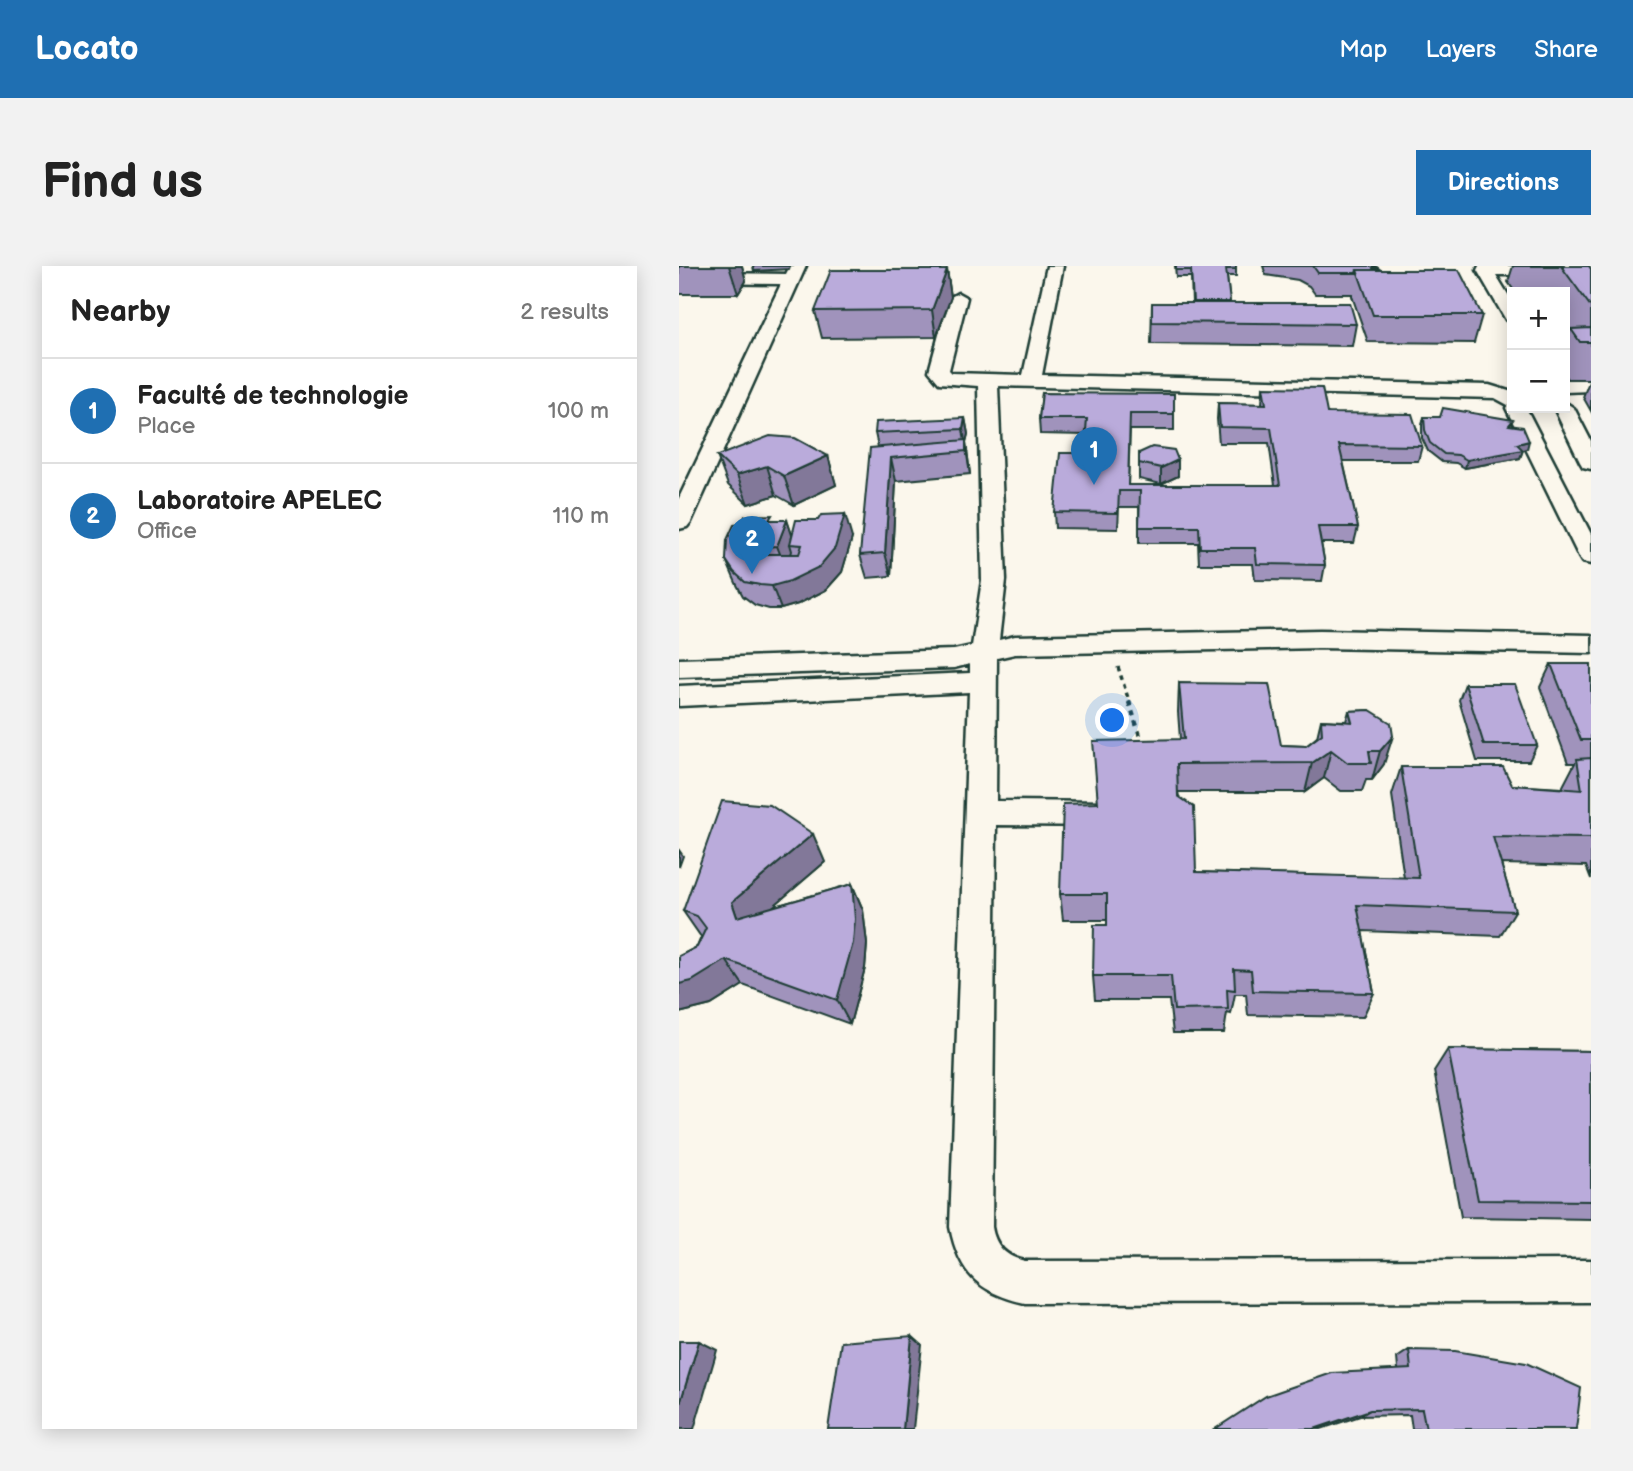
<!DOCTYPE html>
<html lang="en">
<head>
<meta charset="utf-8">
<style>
  :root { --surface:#fff; --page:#f2f2f2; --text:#222; --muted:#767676; --line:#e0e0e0; --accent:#1f6fb2 }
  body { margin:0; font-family:"Balsamiq Sans",sans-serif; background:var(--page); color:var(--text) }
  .controls { position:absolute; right:21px; top:21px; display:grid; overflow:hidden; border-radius:0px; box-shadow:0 4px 18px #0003 }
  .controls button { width:63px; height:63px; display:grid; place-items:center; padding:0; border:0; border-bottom:2px solid var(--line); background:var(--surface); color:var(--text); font:35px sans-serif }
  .you { position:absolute; left:434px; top:455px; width:24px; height:24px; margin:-18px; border:5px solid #fff; border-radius:50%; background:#1a73e8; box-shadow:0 0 0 10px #1a73e833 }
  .badge { display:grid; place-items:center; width:46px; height:46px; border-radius:50%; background:var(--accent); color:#fff; font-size:23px; font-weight:700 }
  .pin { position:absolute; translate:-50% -58px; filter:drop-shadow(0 2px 4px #0008) }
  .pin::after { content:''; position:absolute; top:37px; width:24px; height:21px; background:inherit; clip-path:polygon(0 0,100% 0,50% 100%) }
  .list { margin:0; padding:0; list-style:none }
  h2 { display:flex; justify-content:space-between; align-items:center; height:91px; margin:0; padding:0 28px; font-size:30px }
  h2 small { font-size:23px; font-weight:400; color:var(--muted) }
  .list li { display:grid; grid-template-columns:46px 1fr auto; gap:21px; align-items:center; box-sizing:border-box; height:105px; padding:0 28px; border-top:2px solid var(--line) }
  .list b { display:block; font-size:26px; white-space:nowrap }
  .list p { margin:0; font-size:23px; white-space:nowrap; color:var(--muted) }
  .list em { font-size:23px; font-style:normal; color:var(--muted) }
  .map { position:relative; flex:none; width:912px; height:1163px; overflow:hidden; border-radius:0px }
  header { display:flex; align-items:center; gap:42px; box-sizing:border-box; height:98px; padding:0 35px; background:var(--accent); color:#fff }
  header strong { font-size:33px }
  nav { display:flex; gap:38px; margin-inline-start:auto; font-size:24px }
  .intro { display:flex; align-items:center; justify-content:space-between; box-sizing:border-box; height:168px; padding:0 42px }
  h1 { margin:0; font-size:49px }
  .button { padding:18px 32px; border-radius:0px; background:var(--accent); color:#fff; font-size:24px; font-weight:700 }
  main { display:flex; gap:42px; padding:0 42px }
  aside { flex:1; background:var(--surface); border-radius:0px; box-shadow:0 4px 18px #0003 }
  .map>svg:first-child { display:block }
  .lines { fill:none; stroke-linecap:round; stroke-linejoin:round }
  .minor-casing { stroke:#1f3d34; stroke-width:5 }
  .path-far1 { stroke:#1f3d34; stroke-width:3.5; stroke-dasharray:4.5 4.5; stroke-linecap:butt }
  .path { stroke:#1f3d34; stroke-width:4.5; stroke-dasharray:5 5; stroke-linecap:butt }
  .minor { fill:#fbf7ec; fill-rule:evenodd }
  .wall { fill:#a093bc; stroke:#1f3d34; stroke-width:2 }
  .shaded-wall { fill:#827899; stroke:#1f3d34; stroke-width:2 }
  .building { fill:#baabdb; stroke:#1f3d34; stroke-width:2 }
</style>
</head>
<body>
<header>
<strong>Locato</strong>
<nav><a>Map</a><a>Layers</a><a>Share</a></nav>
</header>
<div class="intro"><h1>Find us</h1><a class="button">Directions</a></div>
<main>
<aside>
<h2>Nearby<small>2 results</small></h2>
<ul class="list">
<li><span class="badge">1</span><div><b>Faculté de technologie</b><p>Place</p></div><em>100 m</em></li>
<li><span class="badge">2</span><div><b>Laboratoire APELEC</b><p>Office</p></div><em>110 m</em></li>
</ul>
</aside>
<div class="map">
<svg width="912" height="1163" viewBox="0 0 912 1163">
  <rect width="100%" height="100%" fill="#fbf7ec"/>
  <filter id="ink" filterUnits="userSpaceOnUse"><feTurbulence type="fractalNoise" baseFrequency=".0143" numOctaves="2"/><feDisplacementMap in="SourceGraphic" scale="14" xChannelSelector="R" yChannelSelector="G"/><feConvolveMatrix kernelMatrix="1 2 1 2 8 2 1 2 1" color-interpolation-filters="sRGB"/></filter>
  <g filter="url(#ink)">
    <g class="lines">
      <g class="minor-casing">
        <path id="minor" d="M 111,0 L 127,0 L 12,256 L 8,261 L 0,263 L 0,232 L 102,18 L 26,17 L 17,12 L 26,7 L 107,8 Z
          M 368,0 L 384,0 L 363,109 L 810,119 L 833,126 L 833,142 L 847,142 L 912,268 L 912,298 L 903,296 L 900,291 L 827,142 L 829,139 L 816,132 L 319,120 L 327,314 L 320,374 L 336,370 L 641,364 L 912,369 L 912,387 L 641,382 L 336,388 L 318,392 L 317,535 L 426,536 L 437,540 L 441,548 L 437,556 L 426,560 L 317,559 L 313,961 C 316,980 327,991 346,995 L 912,994 L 912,1036 L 346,1037 C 300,1027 280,1007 271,961 L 290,426 L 0,440 L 0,420 L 291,407 L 291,398 L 275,402 L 0,411 L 0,393 L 275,384 L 293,380 L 303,314 L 299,120 L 260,117 L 250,105 L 270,32 L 279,27 L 288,32 L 270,104 L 273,107 L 344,109 Z
          M 800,0 L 884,0 L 912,32 L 912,48 L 906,47 L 873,9 L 817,9 L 833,35 L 833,55 L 827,54 L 798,4 Z
          M 912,113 L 912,125 L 886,126 L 886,114 Z
          M 886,136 L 895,142 L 912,175 L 912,203 L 904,201 L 901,196 L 875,142 L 886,142 Z"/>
      </g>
      <path class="path-far1" d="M 439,401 L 451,438"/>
      <path class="path" d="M 450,436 L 464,479"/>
      <use href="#minor" class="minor"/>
    </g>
    <path class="wall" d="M 0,0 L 63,0 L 67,15 L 59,28 L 0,28 Z
      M 74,0 L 111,0 L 110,3 L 75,5 Z
      M 496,0 L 557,3 L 557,10 L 548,10 L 551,37 L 677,58 L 673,80 L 472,78 L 473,37 L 513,37 L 512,11 L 497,11 Z
      M 584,0 L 696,0 L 699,2 L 698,4 L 803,49 L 795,77 L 689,76 L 673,30 L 673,28 L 636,28 L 630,20 L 619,14 L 587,9 Z
      M 834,0 L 910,0 L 912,3 L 912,145 L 904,131 L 911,113 L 888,113 L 886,110 L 886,80 L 891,65 L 886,58 L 886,26 L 836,26 L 829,16 Z
      M 268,4 L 272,31 L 257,71 L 143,72 L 136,45 Z
      M 584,121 L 648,147 L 743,180 L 739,195 L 664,195 L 679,261 L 675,277 L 642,277 L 646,299 L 643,315 L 576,314 L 574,298 L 520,298 L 519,277 L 460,277 L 460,241 L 440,241 L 439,263 L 376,262 L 375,246 L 405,187 L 407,169 L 361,168 L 360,153 L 363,127 L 495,148 L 495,164 L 451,164 L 449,219 L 596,219 L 590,177 L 540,177 L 538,153 L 539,137 L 583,138 Z
      M 745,151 L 832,160 L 848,183 L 844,184 L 841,192 L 786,202 L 777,197 L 763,196 L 749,185 L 743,172 L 743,159 Z
      M 286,152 L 289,168 L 287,176 L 291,208 L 217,215 L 212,310 L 188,312 L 181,289 L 199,181 L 196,167 Z
      M 460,187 L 499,194 L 499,210 L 482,218 L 460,213 Z
      M 38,190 L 149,190 L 157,219 L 115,239 L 97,229 L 69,238 L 49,219 Z
      M 95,254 L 108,254 L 113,269 L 173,272 L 163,306 L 147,324 L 119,338 L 102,343 L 90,343 L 76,339 L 64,330 L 57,317 L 47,294 L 63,258 Z
      M 872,398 L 912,398 L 912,613 L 907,600 L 822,598 L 836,645 L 821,670 L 683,665 L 695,727 L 684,751 L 569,749 L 567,728 L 556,728 L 552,748 L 548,747 L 545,767 L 494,767 L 490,734 L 416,734 L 414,710 L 428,659 L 428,654 L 384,654 L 381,628 L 418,537 L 501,473 L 499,446 L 500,417 L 602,479 L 627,480 L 638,471 L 642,454 L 667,455 L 670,445 L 691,444 L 705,498 L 693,514 L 687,514 L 683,525 L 662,525 L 645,512 L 626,526 L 499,526 L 517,606 L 725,612 L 713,529 L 722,501 L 833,519 L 883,522 L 896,497 L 889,497 L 861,421 Z
      M 786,418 L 858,479 L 850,495 L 798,495 L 780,434 Z
      M 146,596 L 93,641 L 173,618 L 184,644 L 188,678 L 186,702 L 171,758 L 64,719 L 32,739 L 0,747 L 0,690 L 18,681 L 22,671 L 4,645 Z
      M 769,783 L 912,785 L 912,953 L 782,951 L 755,805 Z
      M 730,1084 L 897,1163 L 733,1163 L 731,1149 L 681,1150 L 719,1103 L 718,1092 Z"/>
    <path class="shaded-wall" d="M 50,0 L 63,0 L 67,15 L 59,28 Z
      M 268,4 L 272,31 L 257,71 L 253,44 Z
      M 286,152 L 289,168 L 287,176 L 291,208 L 284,163 Z
      M 850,175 L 848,183 L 844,184 L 841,192 L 786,202 L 788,194 L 838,178 Z
      M 149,190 L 157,219 L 115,239 L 105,210 Z
      M 212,192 L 217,215 L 212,310 L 206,287 Z
      M 499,194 L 499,210 L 482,218 L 482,202 Z
      M 88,200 L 97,229 L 69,238 L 58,209 Z
      M 166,248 L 173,272 L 163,306 L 147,324 L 119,338 L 102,343 L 93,320 Z
      M 108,254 L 116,278 L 111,278 L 113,285 L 107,303 L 98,280 Z
      M 83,281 L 92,304 L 80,288 Z
      M 714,470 L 705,498 L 693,514 L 701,485 Z
      M 652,484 L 645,512 L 626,526 L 633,497 Z
      M 134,568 L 146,596 L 69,662 L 58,651 L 53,636 Z
      M 0,584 L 4,590 L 0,601 Z
      M 173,618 L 184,644 L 188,678 L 186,702 L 171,758 L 158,734 Z
      M 47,694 L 64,719 L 32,739 L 0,747 L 0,718 Z
      M 233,1070 L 243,1079 L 234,1163 L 224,1163 Z
      M 20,1075 L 38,1084 L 15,1163 L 0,1163 L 0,1141 Z
      M 691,1144 L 681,1150 L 642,1163 L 635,1163 Z"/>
    <path class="building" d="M 497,0 L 557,0 L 557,3 L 547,3 L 551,36 L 514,36 L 512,4 L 497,4 Z
      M 634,0 L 696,0 L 699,2 L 694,2 L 695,4 L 678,4 L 677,7 L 639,7 Z
      M 882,0 L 910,0 L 912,3 L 912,41 Z
      M 152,4 L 268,4 L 253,44 L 136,45 Z
      M 678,4 L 780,4 L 803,49 L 694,49 Z
      M 473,37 L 671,37 L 677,58 L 473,56 Z
      M 912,62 L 912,76 L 901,76 L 892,63 Z
      M 584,121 L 643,122 L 648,147 L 733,148 L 743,180 L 660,179 L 679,261 L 639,261 L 646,299 L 578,298 L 576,282 L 521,282 L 520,261 L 460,261 L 461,225 L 440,225 L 439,247 L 375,246 L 381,187 L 405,187 L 408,153 L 360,153 L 363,127 L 495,128 L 495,148 L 451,148 L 449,219 L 601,219 L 592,162 L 541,161 L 539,137 L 587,138 Z
      M 764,142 L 834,154 L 830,159 L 844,161 L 850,175 L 838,178 L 844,184 L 788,194 L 779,189 L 765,188 L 751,177 L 746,164 L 745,151 L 761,151 Z
      M 286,152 L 284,163 L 196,167 L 197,156 Z
      M 91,170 L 116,172 L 149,190 L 105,210 L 88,200 L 58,209 L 38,190 Z
      M 287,174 L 287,185 L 212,192 L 206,287 L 181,289 L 191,182 Z
      M 473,181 L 495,184 L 499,194 L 482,202 L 460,197 L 460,187 Z
      M 166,248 L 156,282 L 140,301 L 111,315 L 93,320 L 81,319 L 66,316 L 55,306 L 47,294 L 48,274 L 55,259 L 63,258 L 66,250 L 93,249 L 90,254 L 108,254 L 98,280 L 83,281 L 80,288 L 120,288 L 123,279 L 111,278 L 117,254 L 139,254 L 142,249 Z
      M 872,398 L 912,398 L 912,474 L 902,474 Z
      M 500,417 L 590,418 L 602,479 L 627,480 L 643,468 L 642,454 L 673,456 L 670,445 L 691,444 L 712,457 L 714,470 L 701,485 L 690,485 L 692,497 L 669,497 L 652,484 L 633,497 L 498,498 L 499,530 L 515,541 L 517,606 L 740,612 L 722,501 L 824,501 L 833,519 L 903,524 L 898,493 L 912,492 L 912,572 L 814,571 L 836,645 L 678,639 L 695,727 L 574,725 L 572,704 L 555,703 L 556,724 L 548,723 L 549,743 L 495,744 L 492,710 L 414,710 L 415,659 L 428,659 L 428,628 L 381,628 L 384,538 L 419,537 L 414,475 L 505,473 Z
      M 786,418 L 836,418 L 858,479 L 805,479 Z
      M 43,535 L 91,539 L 134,568 L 53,636 L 58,651 L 173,618 L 176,653 L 174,677 L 158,734 L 47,694 L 13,715 L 0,718 L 0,690 L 18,681 L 27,662 L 18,650 L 4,645 Z
      M 769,783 L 912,785 L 912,935 L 799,934 Z
      M 233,1070 L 224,1163 L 149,1163 L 162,1076 Z
      M 0,1075 L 20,1075 L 0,1141 Z
      M 730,1084 L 776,1085 L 847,1097 L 902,1122 L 897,1163 L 747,1163 L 743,1143 L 691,1144 L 635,1163 L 536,1163 L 587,1130 L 653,1107 L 732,1103 Z"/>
  </g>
</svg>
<div class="controls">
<button>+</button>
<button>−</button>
</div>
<div class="you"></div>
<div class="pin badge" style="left:415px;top:219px">1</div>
<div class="pin badge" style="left:73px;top:308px">2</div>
</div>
</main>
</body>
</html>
